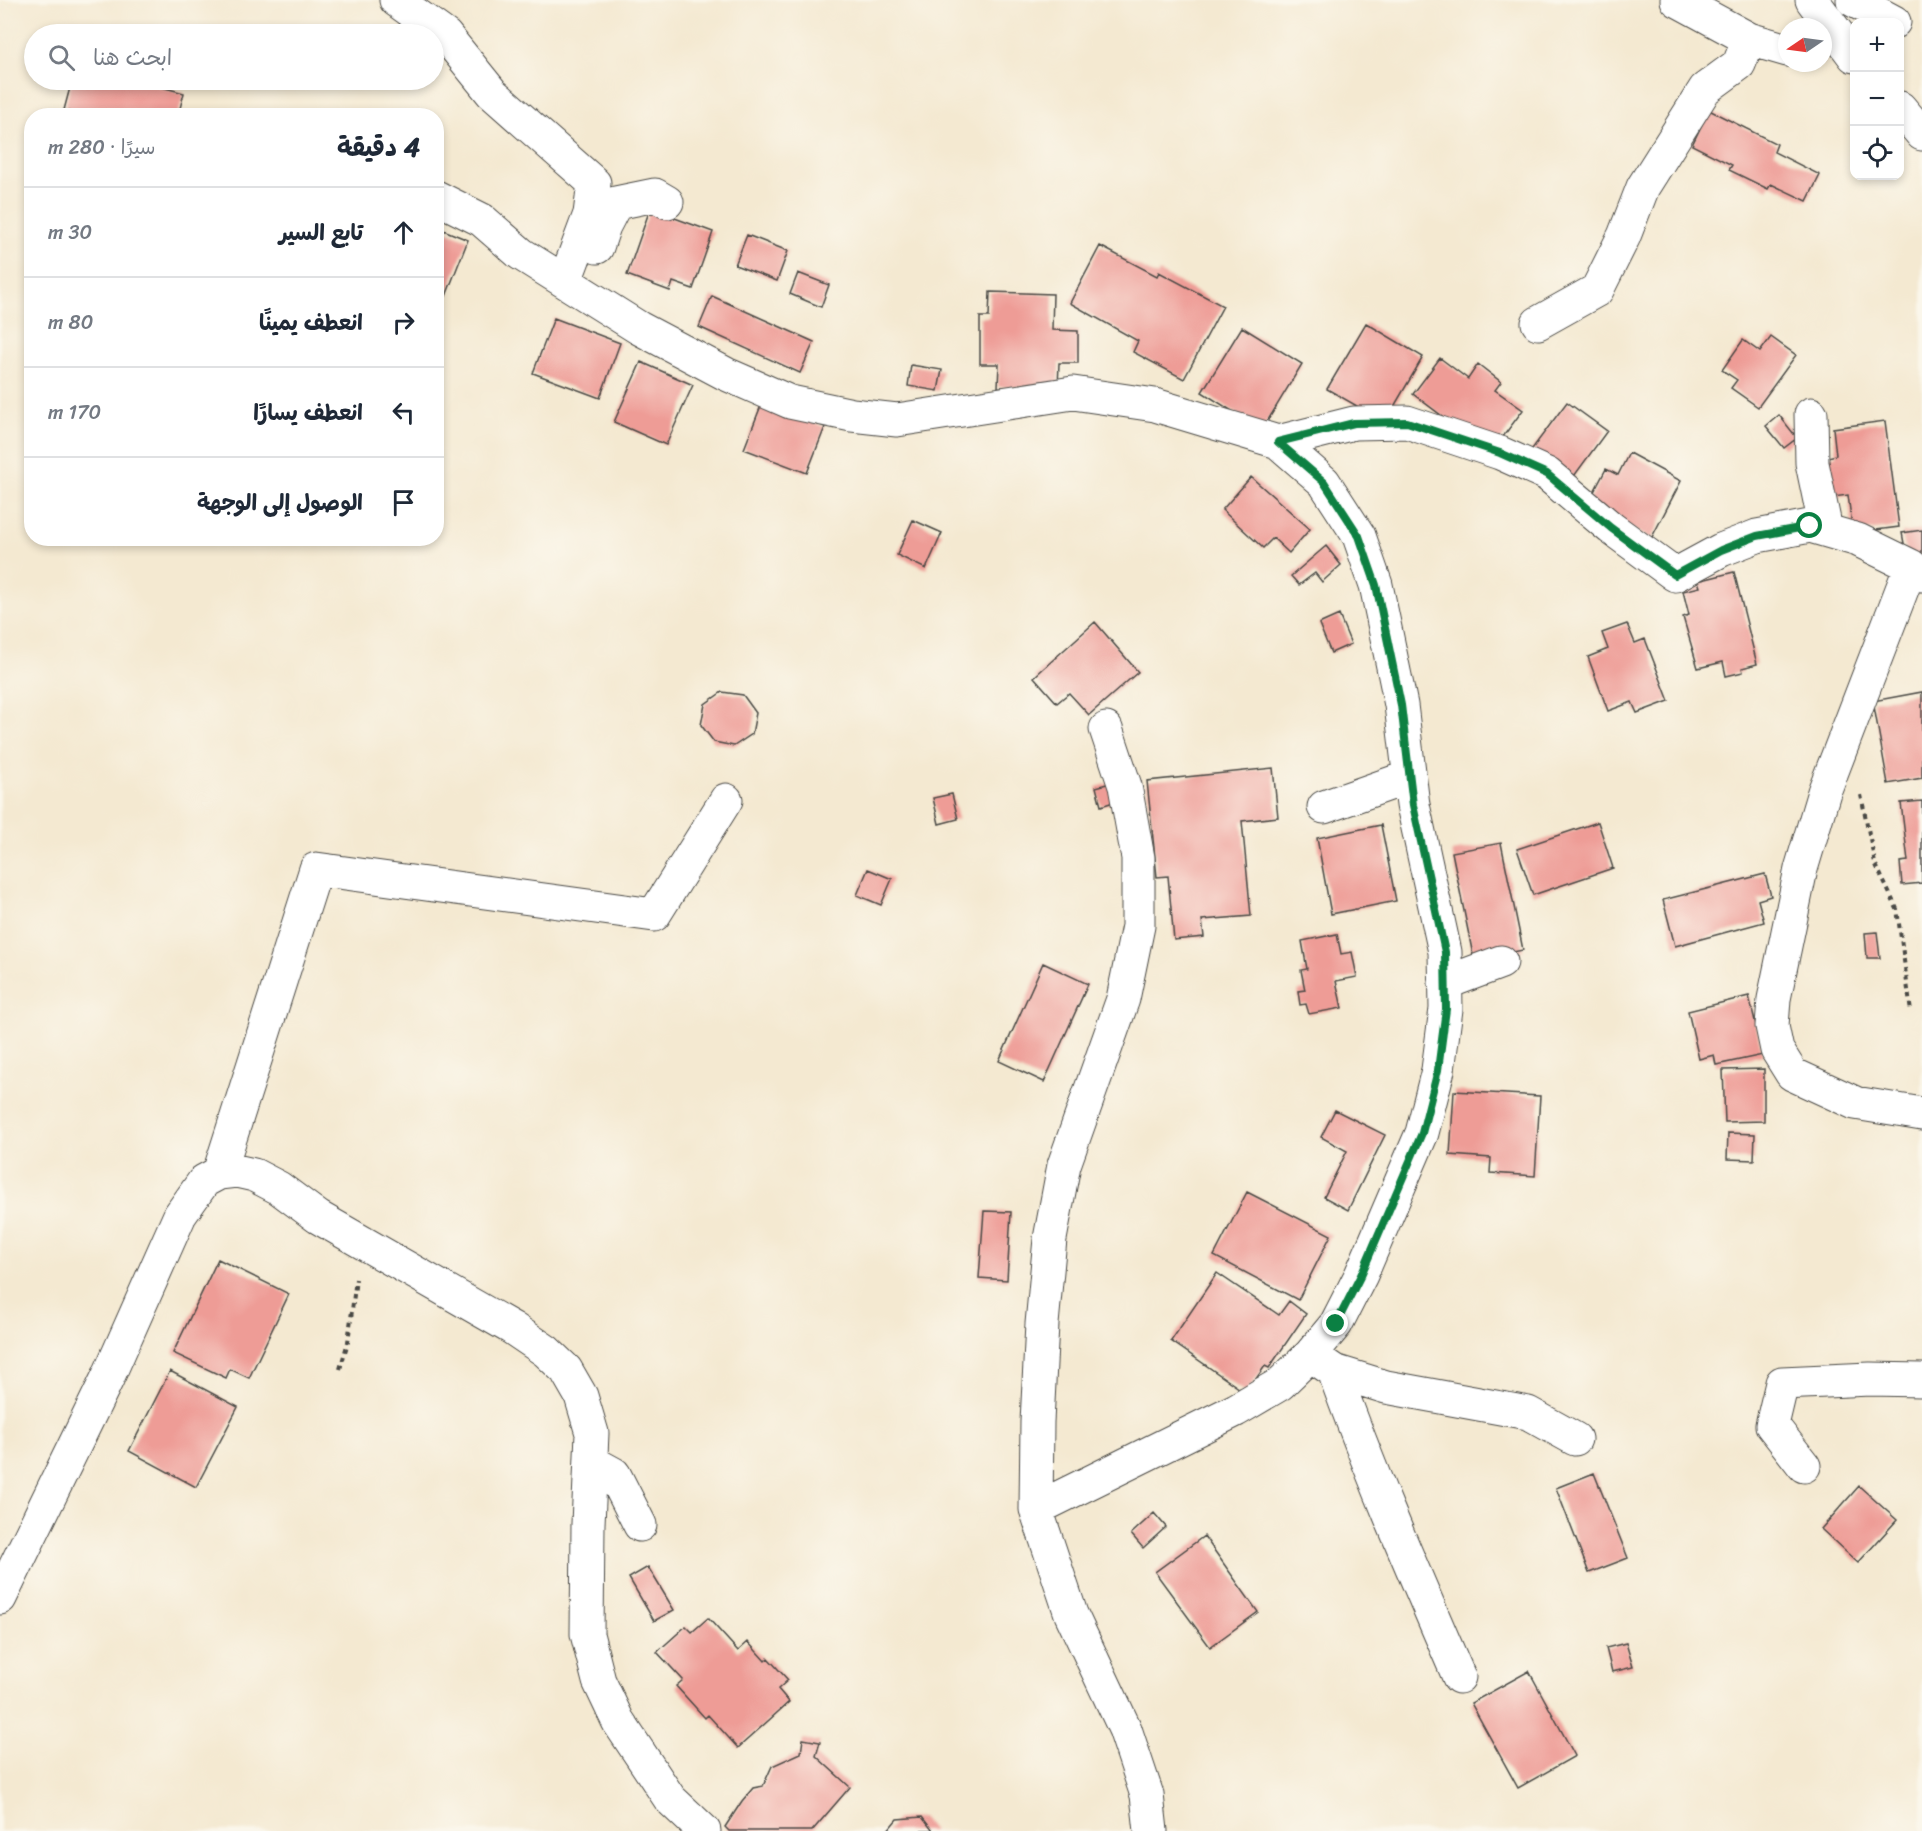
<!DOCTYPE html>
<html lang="ar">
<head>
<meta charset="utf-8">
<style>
  :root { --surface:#fff; --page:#f6f6f7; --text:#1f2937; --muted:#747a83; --line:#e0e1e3 }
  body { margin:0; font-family:Sriracha,"Playpen Sans Arabic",sans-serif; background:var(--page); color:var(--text); direction:rtl }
  .controls { position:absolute; right:18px; top:18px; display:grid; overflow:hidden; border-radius:12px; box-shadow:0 3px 9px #0003 }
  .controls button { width:54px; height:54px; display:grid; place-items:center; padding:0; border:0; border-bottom:2px solid var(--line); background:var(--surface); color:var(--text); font:30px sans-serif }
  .compass { position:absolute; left:1778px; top:18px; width:54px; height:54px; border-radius:50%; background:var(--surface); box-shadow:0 3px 9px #0003; rotate:257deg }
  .stop { position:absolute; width:18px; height:18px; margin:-14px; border:4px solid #0b8043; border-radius:50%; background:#fff }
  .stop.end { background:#0b8043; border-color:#fff; box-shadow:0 2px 6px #0008 }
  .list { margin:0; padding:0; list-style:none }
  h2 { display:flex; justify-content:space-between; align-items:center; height:78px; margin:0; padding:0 24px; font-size:26px }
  h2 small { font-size:20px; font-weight:400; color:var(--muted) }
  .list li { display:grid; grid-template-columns:39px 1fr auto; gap:18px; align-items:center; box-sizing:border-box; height:90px; padding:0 24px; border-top:2px solid var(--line) }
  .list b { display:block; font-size:22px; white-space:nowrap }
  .list em { font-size:20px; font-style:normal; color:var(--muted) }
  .icon { flex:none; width:33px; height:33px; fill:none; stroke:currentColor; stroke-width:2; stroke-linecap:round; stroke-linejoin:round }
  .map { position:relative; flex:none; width:1922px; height:1831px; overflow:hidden; direction:ltr }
  .search { position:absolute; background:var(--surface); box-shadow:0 3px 9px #0003; left:24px; top:24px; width:420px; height:66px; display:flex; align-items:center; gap:15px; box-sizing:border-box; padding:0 21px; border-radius:33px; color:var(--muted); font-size:22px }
  .panel { position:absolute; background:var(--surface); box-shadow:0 3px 9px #0003; left:24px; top:108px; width:420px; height:438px; border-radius:24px; direction:rtl }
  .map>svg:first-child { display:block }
  .building { fill:#ee9c96 }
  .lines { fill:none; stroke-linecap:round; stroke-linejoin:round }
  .minor-casing { stroke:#494844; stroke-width:35 }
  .major-casing { stroke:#494844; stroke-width:35 }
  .path { stroke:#494844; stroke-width:4; stroke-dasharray:4.5 4.5; stroke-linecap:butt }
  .minor { stroke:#fff; stroke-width:33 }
  .major { stroke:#fff; stroke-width:33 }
  .route { stroke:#0b8043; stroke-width:8 }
</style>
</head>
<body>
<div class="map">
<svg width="1922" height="1831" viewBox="0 0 1922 1831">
  <rect width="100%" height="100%" fill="#fbf7ec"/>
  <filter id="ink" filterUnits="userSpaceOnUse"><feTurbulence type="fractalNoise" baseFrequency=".0167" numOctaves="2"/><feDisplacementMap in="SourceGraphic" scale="12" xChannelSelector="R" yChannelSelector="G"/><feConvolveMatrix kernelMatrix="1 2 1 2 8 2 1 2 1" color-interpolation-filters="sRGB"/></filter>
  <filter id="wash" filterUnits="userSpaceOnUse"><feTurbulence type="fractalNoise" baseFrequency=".008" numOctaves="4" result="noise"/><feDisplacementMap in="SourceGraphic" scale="24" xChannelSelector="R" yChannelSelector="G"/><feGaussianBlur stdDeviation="1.35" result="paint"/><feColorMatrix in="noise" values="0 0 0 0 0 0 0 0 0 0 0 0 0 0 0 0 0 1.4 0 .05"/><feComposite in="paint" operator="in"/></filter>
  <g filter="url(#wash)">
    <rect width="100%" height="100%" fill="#f4e9d1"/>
    <g id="blocks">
      <path class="building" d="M 72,80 L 135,80 L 184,93 L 178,116 L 84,116 L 64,110 Z
        M 1709,110 L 1777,144 L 1774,152 L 1820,175 L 1807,201 L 1771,184 L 1768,189 L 1729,170 L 1732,165 L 1692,145 Z
        M 650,209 L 713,232 L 693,289 L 673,282 L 670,291 L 627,275 Z
        M 436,227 L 468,240 L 446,296 L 436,292 Z
        M 747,235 L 788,251 L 777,281 L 735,265 Z
        M 1100,246 L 1157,276 L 1159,272 L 1223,306 L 1184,379 L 1133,352 L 1138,341 L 1070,303 Z
        M 798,273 L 829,285 L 821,307 L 790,294 Z
        M 990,292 L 1053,294 L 1052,330 L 1078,331 L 1078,363 L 1059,363 L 1058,388 L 998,387 L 999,364 L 980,364 L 980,317 L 989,317 Z
        M 712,296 L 814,342 L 800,373 L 699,327 Z
        M 554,318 L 620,343 L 600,398 L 533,373 Z
        M 1366,323 L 1423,357 L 1385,422 L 1327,389 Z
        M 1242,327 L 1302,364 L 1262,430 L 1202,392 Z
        M 1771,337 L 1796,355 L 1758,407 L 1731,388 L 1737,380 L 1722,370 L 1743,340 L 1760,352 Z
        M 1440,358 L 1468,379 L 1478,364 L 1501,382 L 1495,390 L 1523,410 L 1496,446 L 1465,433 L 1413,394 Z
        M 641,362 L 693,385 L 666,445 L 614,422 Z
        M 911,365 L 942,370 L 938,391 L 908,386 Z
        M 1567,402 L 1607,431 L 1569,483 L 1529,453 Z
        M 762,403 L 825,427 L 807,473 L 744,449 Z
        M 1779,415 L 1797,438 L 1784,448 L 1766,426 Z
        M 1885,421 L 1899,527 L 1853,533 L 1848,495 L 1833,497 L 1828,457 L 1836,455 L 1833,428 Z
        M 1629,453 L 1681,481 L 1651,539 L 1587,505 L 1606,469 L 1618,475 Z
        M 1251,477 L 1310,529 L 1289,553 L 1273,538 L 1263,548 L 1222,510 Z
        M 913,520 L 942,533 L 926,569 L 897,555 Z
        M 1922,530 L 1922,557 L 1907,559 L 1902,533 Z
        M 1326,546 L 1341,565 L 1322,582 L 1315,573 L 1299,585 L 1291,576 Z
        M 1734,572 L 1757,664 L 1742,668 L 1743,672 L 1726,676 L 1723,662 L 1698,668 L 1683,617 L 1689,615 L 1683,591 L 1700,587 L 1698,581 Z
        M 1339,615 L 1351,644 L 1331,653 L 1319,624 Z
        M 1095,622 L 1138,672 L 1089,715 L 1069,693 L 1057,703 L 1034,677 Z
        M 1627,624 L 1635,643 L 1645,639 L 1669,701 L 1637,713 L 1632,702 L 1608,711 L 1588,657 L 1608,649 L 1602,633 Z
        M 722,692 L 743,695 L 756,713 L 752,734 L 734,746 L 714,742 L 701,725 L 705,704 Z
        M 1922,692 L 1922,778 L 1888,784 L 1873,701 Z
        M 1273,768 L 1278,817 L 1242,821 L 1251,916 L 1202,920 L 1204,937 L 1174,940 L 1168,876 L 1157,877 L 1147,781 Z
        M 1114,782 L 1120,800 L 1101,806 L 1096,787 Z
        M 952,794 L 958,819 L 939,824 L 933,798 Z
        M 1922,801 L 1922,883 L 1902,885 L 1900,862 L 1908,861 L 1901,803 Z
        M 1598,822 L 1613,868 L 1533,895 L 1517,849 Z
        M 1381,825 L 1396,901 L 1331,914 L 1317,838 Z
        M 1501,843 L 1523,950 L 1474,960 L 1452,852 Z
        M 868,869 L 892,879 L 881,905 L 857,895 Z
        M 1765,874 L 1771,896 L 1758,900 L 1764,922 L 1675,946 L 1663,900 Z
        M 1877,932 L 1880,958 L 1867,958 L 1865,933 Z
        M 1337,934 L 1341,954 L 1352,952 L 1357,977 L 1336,981 L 1342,1008 L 1309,1014 L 1306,1004 L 1300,1005 L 1298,991 L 1305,990 L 1301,970 L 1307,969 L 1302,941 Z
        M 1043,963 L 1088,984 L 1044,1082 L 999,1061 Z
        M 1749,996 L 1763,1055 L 1716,1065 L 1714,1055 L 1699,1059 L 1688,1011 Z
        M 1764,1069 L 1764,1121 L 1725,1122 L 1723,1070 Z
        M 1454,1091 L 1540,1096 L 1535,1176 L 1490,1173 L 1491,1158 L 1450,1155 Z
        M 1335,1110 L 1385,1135 L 1348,1210 L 1324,1197 L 1347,1151 L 1321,1137 Z
        M 1728,1133 L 1755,1134 L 1754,1160 L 1727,1159 Z
        M 1247,1192 L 1331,1235 L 1298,1300 L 1214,1256 Z
        M 984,1211 L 1011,1212 L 1007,1280 L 979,1278 Z
        M 218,1259 L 289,1294 L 249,1378 L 230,1369 L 226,1378 L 173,1353 Z
        M 1217,1273 L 1279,1315 L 1289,1301 L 1306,1314 L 1269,1368 L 1265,1366 L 1246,1393 L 1171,1341 Z
        M 170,1371 L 238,1407 L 196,1487 L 129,1451 Z
        M 1594,1473 L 1628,1558 L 1589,1573 L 1556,1488 Z
        M 1859,1486 L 1897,1520 L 1858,1563 L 1821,1529 Z
        M 1154,1513 L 1166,1527 L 1143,1548 L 1131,1534 Z
        M 1204,1536 L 1258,1612 L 1210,1647 L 1155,1572 Z
        M 648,1567 L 674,1610 L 654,1621 L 629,1578 Z
        M 708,1618 L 738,1651 L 748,1642 L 765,1661 L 768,1658 L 788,1680 L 778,1689 L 789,1702 L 738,1748 L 708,1715 L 705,1718 L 676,1686 L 683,1680 L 657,1652 L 686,1626 L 692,1632 Z
        M 1626,1643 L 1633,1667 L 1612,1672 L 1606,1648 Z
        M 1529,1671 L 1575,1756 L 1518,1788 L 1471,1703 Z
        M 803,1739 L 820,1742 L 816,1756 L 850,1787 L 812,1831 L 729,1831 L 725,1827 L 742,1801 L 753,1788 L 763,1786 L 772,1766 L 801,1753 Z
        M 922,1817 L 933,1831 L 887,1831 L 897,1819 Z"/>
    </g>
  </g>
  <g filter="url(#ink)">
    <use href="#blocks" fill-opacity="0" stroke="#494844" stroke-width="1.5"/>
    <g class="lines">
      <g class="minor-casing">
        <path id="minor" d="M 396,0 L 446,36 L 492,93 L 594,183 L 590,214 L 565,281
          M 1677,0 L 1749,39 L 1787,50
          M 1853,0 L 1894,22
          M 436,197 L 482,220 L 521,254 L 639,328 L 726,374 L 790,402 L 852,415 L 897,420 L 1073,393 L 1155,405 L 1278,442 L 1324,482 L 1359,536 L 1376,585 L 1401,705 L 1413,805 L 1445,952 L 1446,1009 L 1438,1070 L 1422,1133 L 1361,1275 L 1336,1324 L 1311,1354 L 1280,1384 L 1236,1410 L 1036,1509
          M 597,247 L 604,226 L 616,203 L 655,195 L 667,202
          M 1538,323 L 1597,290 L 1624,236 L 1643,187 L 1705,89 L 1739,64 L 1749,39
          M 1811,414 L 1812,463 L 1826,530
          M 1278,442 L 1354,423 L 1407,422 L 1500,453 L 1547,474 L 1611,528 L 1675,575 L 1721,550 L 1757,536 L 1810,526 L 1858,540 L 1911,566 L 1922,575
          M 1911,566 L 1824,792 L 1801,869 L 1774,999 L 1772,1026 L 1777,1050 L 1792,1074 L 1855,1103 L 1922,1114
          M 1106,729 L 1125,786 L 1138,858 L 1138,926 L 1123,999 L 1064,1165 L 1050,1239 L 1042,1324 L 1037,1422 L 1036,1509 L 1071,1614 L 1125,1729 L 1147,1795 L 1151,1831
          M 1324,807 L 1409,777
          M 1445,983 L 1501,962
          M 219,1173 L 316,869 L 654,915 L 726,800
          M 1321,1362 L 1334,1371 L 1386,1387 L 1528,1413 L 1575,1439
          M 1334,1371 C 1371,1475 1415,1575 1459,1677
          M 592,1462 L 614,1474 L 640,1525
          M 1804,1466 L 1772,1425 L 1782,1383 L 1870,1379 L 1922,1380
          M 0,1598 L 108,1377 L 180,1215 L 204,1181 L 219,1173 L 236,1171 L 254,1175 L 279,1188 L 318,1217 L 512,1328 L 546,1351 L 566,1370 L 581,1396 L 592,1433 L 588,1524 L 587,1634 L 599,1681 L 618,1721 L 670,1799 L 704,1831"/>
      </g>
      <g class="major-casing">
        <path id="major" d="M 1812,0 L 1854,56
          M 1900,108 L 1922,134"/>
      </g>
      <path class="path" d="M 1861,795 L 1875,863 L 1897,909 L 1911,1012
        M 340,1369 L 348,1342 L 356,1279"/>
      <use href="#minor" class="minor"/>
      <use href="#major" class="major"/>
    </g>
  </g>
  <g class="lines" filter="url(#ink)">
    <path class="route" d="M 1336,1324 L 1361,1275 L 1422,1133 L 1438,1070 L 1446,1009 L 1445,952 L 1413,805 L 1401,705 L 1376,585 L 1359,536 L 1324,482 L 1278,442 L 1354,423 L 1407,422 L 1500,453 L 1547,474 L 1611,528 L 1675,575 L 1721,550 L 1757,536 L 1810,526"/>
  </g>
</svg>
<div class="controls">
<button>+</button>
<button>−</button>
<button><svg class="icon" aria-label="locate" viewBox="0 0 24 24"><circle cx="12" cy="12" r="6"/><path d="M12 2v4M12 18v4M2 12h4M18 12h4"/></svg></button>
</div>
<svg class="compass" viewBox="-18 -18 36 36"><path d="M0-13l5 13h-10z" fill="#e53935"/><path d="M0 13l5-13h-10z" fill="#747a83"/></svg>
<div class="stop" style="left:1810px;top:526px"></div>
<div class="stop end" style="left:1336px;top:1324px"></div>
<div class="search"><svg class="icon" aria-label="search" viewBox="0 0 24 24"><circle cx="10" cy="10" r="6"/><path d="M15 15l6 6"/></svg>ابحث هنا</div>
<section class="panel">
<h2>4 دقيقة<small>سيرًا · 280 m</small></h2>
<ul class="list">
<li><svg class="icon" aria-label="ahead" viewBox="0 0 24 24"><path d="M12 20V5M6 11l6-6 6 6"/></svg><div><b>تابع السير</b></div><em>30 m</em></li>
<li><svg class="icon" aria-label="right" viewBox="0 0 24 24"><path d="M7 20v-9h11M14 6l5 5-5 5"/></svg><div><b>انعطف يمينًا</b></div><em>80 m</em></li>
<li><svg class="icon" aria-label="left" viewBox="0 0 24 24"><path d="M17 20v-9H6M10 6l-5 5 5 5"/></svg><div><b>انعطف يسارًا</b></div><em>170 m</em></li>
<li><svg class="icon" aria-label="arrive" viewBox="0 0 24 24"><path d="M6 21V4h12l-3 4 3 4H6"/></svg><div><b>الوصول إلى الوجهة</b></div></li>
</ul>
</section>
</div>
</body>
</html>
